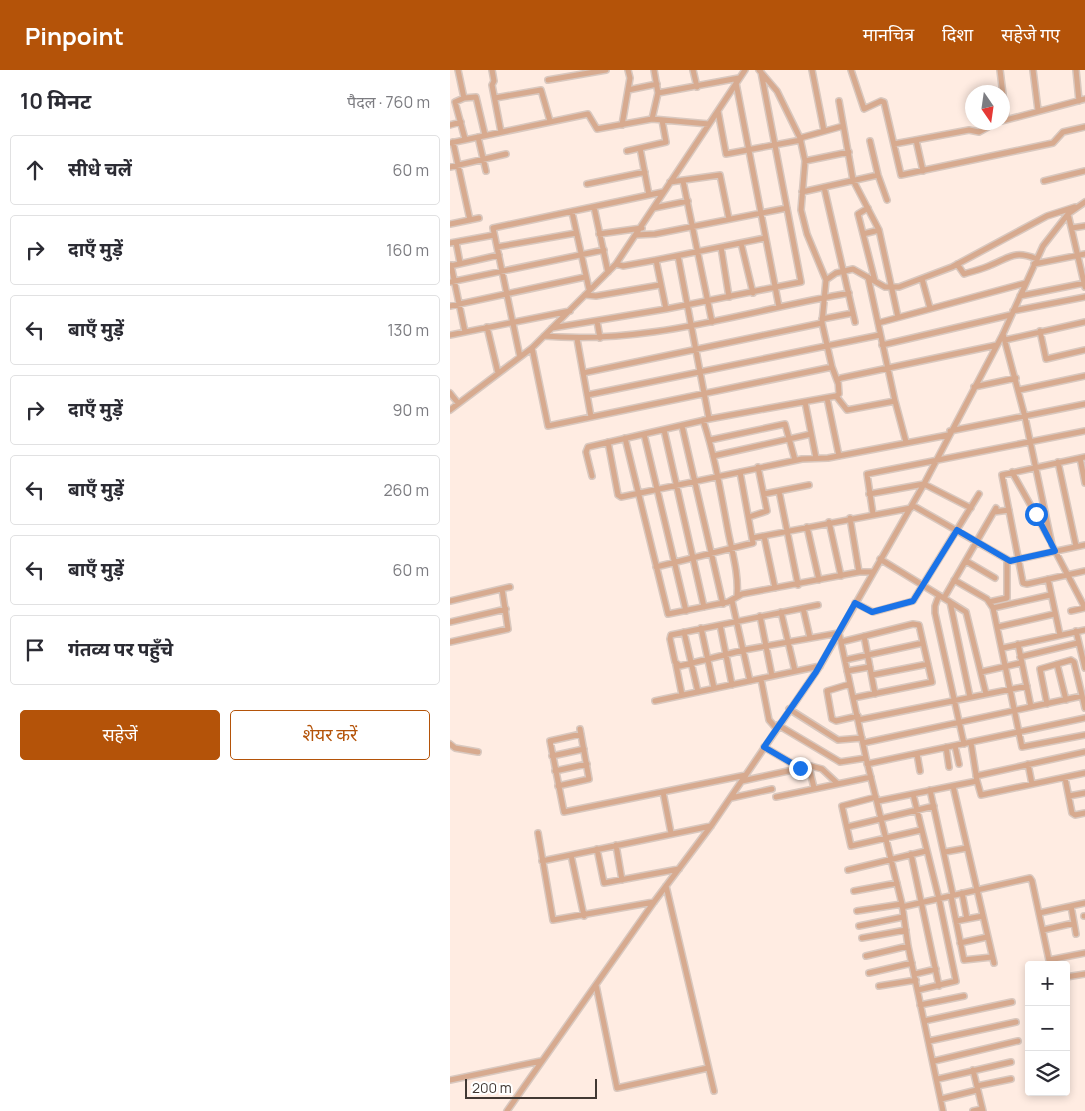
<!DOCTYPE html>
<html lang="hi">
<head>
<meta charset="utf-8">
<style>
  :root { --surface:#fff; --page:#f2f2f3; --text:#2b2b33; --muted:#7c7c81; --line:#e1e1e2; --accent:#b45309 }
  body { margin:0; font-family:Manrope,"Noto Sans Devanagari",sans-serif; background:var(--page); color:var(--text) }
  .controls { position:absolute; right:15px; bottom:15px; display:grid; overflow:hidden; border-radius:5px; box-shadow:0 2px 8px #0003 }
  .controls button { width:45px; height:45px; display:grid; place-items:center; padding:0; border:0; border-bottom:1px solid var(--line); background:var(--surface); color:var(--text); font:25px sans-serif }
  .compass { position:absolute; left:515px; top:15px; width:45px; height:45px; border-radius:50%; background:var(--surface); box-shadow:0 2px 8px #0003; rotate:167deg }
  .scale { position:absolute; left:15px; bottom:12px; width:132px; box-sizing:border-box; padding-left:5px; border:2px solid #413833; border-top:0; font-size:14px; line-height:18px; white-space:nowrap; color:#413833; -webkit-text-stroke:4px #fff; paint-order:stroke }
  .stop { position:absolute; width:15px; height:15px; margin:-11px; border:4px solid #1a73e8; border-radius:50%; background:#fff }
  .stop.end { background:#1a73e8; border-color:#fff; box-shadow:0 1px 5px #0008 }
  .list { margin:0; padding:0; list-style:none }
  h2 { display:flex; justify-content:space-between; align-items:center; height:65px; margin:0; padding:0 20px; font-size:21px }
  h2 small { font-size:16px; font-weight:400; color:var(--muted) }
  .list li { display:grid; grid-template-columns:32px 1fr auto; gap:15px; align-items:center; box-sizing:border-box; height:70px; margin:0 10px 10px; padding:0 10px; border:1px solid var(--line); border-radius:5px }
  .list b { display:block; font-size:19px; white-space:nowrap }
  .list em { font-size:16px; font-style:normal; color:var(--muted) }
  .actions { display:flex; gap:10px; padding:15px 20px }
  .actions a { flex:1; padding:11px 0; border:1px solid var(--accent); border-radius:5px; text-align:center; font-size:18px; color:var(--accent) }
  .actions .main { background:var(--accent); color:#fff }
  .icon { flex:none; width:28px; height:28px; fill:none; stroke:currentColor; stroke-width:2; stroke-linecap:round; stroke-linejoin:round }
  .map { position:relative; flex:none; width:635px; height:1041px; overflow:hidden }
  header { display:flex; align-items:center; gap:30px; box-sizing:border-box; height:70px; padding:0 25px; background:var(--accent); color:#fff }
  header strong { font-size:24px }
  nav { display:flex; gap:28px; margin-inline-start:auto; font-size:18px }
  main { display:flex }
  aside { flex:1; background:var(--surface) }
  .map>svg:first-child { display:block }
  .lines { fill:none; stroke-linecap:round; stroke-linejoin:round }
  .minor-casing { stroke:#d9c8bf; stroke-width:8 }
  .minor { stroke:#d7aa8f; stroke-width:5 }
  .route { stroke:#1a73e8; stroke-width:6 }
</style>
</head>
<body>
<header>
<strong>Pinpoint</strong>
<nav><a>मानचित्र</a><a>दिशा</a><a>सहेजे गए</a></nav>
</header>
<main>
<aside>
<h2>10 मिनट<small>पैदल · 760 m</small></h2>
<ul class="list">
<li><svg class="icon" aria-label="ahead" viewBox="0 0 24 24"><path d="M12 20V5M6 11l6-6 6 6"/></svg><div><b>सीधे चलें</b></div><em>60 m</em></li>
<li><svg class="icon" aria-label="right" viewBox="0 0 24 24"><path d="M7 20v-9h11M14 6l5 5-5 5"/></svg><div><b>दाएँ मुड़ें</b></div><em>160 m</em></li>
<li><svg class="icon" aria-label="left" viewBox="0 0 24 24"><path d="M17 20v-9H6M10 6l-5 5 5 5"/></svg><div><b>बाएँ मुड़ें</b></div><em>130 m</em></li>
<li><svg class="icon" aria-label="right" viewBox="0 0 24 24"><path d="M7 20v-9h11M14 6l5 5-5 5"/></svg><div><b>दाएँ मुड़ें</b></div><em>90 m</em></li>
<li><svg class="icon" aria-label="left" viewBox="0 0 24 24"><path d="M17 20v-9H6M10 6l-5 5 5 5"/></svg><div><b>बाएँ मुड़ें</b></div><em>260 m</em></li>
<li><svg class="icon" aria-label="left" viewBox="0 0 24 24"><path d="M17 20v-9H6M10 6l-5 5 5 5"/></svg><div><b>बाएँ मुड़ें</b></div><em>60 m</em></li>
<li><svg class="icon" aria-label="arrive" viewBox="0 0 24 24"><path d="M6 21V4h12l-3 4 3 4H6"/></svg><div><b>गंतव्य पर पहुँचे</b></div></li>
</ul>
<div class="actions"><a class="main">सहेजें</a><a>शेयर करें</a></div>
</aside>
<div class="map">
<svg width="635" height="1041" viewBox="0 0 635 1041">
  <rect width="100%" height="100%" fill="#ffece2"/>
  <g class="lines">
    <g class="minor-casing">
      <path id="minor" d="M 8,0 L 14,28
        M 42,0 L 44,11 L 42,15 L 51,62
        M 243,0 L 247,17
        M 362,0 L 374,61
        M 401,0 L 414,39 L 431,31 L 434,32 L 451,105 L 603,73 L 613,62 L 635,57
        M 550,0 L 556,49
        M 583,0 L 588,40
        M 626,0 L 629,31
        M 98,10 L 156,0
        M 286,13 L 329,237
        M 178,20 L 207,14
        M 208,23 L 289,8
        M 45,28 L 91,20 L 100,51
        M 389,31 L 403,110 L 429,160 L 448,247
        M 268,41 L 276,84 L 351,70
        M 202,49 L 208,23 L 204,0
        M 552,51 L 635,29
        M 0,55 L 11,52
        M 172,55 L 180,8 L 178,0
        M 28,67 L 36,101
        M 350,68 L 393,56
        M 15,69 L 5,32 L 14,28 L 26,27 L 35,65
        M 466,70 L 473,101
        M 420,71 L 428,105 L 437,130
        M 3,72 L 20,150
        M 0,73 L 138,44 L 147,59 L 202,49 L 259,54
        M 444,74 L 519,60 L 529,62 L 547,52
        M 190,78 L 199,125
        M 177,81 L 216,72 L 212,50
        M 355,91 L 399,82
        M 0,97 L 56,84
        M 233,111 L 262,252
        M 594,111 L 635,101
        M 220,112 L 270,105 L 279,149
        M 137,114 L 195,102
        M 374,117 L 405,252
        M 352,122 L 428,105
        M 144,137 L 158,202
        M 204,138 L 238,131
        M 418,138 L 408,144 L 425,211
        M 122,142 L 139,219
        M 618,144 L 635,217
        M 0,154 L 29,148
        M 622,158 L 635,156
        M 149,164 L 192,158
        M 413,164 L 429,160
        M 186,165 L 205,164 L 337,138
        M 6,172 L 10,193
        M 0,173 L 44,165
        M 291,173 L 303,223
        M 47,177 L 126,163
        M 271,177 L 279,227
        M 228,186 L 259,349
        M 206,190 L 216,239
        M 166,194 L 173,196 L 206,190 L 315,168
        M 507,194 L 514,204 C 523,201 533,199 541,195 C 560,187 565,180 587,189
        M 584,194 L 635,184
        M 1,195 L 15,262
        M 0,196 L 49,185
        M 472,209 L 480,238
        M 376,210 L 386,203 L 403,199 L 435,217 L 449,217 L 502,197 L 597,146 L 625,137
        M 0,212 L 154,180
        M 135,225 L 146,226 L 210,215
        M 570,226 L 635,213
        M 0,236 L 135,207
        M 563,241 L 635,227
        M 372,249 L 403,243
        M 147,251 L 150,268
        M 428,253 L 576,213
        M 37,257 L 48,303
        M 102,258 L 216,239 L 351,212 L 311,2
        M 590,261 L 596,289 L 635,280
        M 553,264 L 575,347 L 602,475 L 635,538 L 621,541
        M 0,265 L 120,241
        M 94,266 C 200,275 295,241 399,223
        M 127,269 L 141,347
        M 555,270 L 635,252
        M 432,275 L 560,245
        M 82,278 L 98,356 L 382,297 L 372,253 L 376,210 L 357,164 L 351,140 L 355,91 L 350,68 L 327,21 L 309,0
        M 70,287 L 43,158 L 213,122
        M 382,297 L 388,313
        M 133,303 L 372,253
        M 524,317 L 566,308
        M 569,320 L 635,306
        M 0,323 L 8,333
        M 137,325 L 430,265
        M 386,326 L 397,340 L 445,331 L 418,207
        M 377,328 L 389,386
        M 445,331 L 456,372
        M 355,332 L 366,388
        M 0,340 L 82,278 L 166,194 L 295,0
        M 253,350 C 265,386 271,424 278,461 C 282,482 289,504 287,526
        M 232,356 L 273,534
        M 214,360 L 254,537
        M 500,361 L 635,334
        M 194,364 L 236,541
        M 175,368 L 218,544 L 278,532 L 292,524 L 409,502 L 422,502
        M 260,370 L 335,354 L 345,390
        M 158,372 L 168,425 L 171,427 L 352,389 L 378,388 L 498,365
        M 263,386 L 361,364
        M 635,387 L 552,405 L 573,513 L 577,514 L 635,501
        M 630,388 L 635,413
        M 608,392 L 626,476
        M 562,402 L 600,470
        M 142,406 L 136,382 L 138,377 L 259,349 L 386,326 L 389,324 L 388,310 L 391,308 L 547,275
        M 329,421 L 348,515
        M 314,424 L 359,415
        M 419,424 L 474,414 L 521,438
        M 462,435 L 560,491 L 635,475
        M 544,442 L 559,440
        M 423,444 L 417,404 L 635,361
        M 299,447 L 317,441 L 308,397
        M 400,448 L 409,502
        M 379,452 L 391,506
        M 357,457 L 369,510
        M 314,466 L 325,518
        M 303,468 L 461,438
        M 430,489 L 500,532 L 520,627
        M 516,491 L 545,508
        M 206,497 L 303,473 L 290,402
        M 598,509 L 610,565
        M 504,510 L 537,529 L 543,538 L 572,677 L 635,665
        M 489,525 L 485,536 L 485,543 L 514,674
        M 494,528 L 546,438
        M 0,531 L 60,517
        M 282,531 L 300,611
        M 500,532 L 516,542 L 536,624
        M 539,532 L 557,528 L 557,490
        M 405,533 L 423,542 L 463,531 L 529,424
        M 368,535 L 221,565 L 220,569 L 225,592 L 230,596 L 294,580 L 389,563 L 416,688 L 452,834 L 458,876 L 493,1041
        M 353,538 L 360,568
        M 543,538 L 600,525
        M 331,542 L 345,601
        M 310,546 L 322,606
        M 0,552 L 56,539
        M 270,555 L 282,615
        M 548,557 L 604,544
        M 251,558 L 264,618
        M 626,561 L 635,598
        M 234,562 L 248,622
        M 414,566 L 425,624
        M 0,572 L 58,559 L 52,519
        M 391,572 L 463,554 L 469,555 L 482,612 L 403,628
        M 568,574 L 581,637
        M 553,578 L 635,560
        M 570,587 L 628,573
        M 395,590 L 473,573
        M 607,594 L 616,630
        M 226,595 L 232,625
        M 397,601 L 420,597
        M 531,602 L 571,593
        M 422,605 L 478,594
        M 311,609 L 319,650 L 326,658
        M 400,614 L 377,621 L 382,649 L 386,651 L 408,646
        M 205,631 L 370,596
        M 597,634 L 590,599 L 621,590 L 624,592 L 635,638
        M 339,639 L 388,670 L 412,668
        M 408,650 L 577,616
        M 328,655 L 390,692 L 416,688
        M 131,664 L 100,671 L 114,742 L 296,705
        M 413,673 L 632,626
        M 521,673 L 527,711 L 531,725 L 635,703
        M 0,674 L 5,678 L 28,682
        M 505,676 L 509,694
        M 314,677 L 350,698
        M 496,677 L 499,697
        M 467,684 L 470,701
        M 102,686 L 134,679
        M 417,694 L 635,648
        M 578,694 L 582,714
        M 359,697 L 364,718
        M 105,701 L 137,694
        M 526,706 L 635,682
        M 615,708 L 622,743 L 625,745 L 635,743
        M 292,711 L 361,696 L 372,699 L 387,713
        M 108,716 L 139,709 L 130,659
        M 503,716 L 544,893
        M 480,720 L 503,825
        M 213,722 L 221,763
        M 463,724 L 489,829 L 506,911 L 468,920
        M 619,726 L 635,723
        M 326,727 L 421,707
        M 426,727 L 392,736 L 401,776 L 471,760
        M 281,728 L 322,719
        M 428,731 L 527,711
        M 397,757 L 484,736
        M 88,763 L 103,850 L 204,832
        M 166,775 L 172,810
        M 147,779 L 154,813 L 229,799
        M 495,782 L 517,778
        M 461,784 L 489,916
        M 121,785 L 134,846
        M 92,791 L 261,756
        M 398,800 L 476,781
        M 216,816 L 264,1021
        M 404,821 L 447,813
        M 512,823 L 517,849
        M 501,826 L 514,890 L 542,887
        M 621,836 L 626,864
        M 452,837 L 580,808 L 582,811 L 600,895
        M 407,841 L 452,834
        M 589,843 L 635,833
        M 634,846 L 635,846
        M 506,851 L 533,846
        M 409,856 L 453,847
        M 593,860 L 624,853
        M 412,868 L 456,860
        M 510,873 L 537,867
        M 416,886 L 458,876
        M 599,890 L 635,883
        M 419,903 L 462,893
        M 465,904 L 486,899
        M 616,907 L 635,904
        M 146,915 L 167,1018 L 258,998
        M 429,916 L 466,910
        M 470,935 L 514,926
        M 474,951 L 562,932
        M 479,971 L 566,952
        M 484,991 L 568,971
        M 523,1000 L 533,1041
        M 488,1009 L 561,992
        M 0,1010 L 91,991
        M 527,1016 L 561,1009
        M 491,1029 L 527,1020
        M 57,1041 L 204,832 L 261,756 L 370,596 L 474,414 L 553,264 L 593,176 L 618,144 L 635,132
        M 523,1041 L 532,1039"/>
    </g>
    <use href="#minor" class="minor"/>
  </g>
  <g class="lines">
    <path class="route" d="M 350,698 L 314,677 L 366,602 L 405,533 L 422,542 L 463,531 L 507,460 L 560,491 L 605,481 L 586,444"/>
  </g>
</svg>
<div class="controls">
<button>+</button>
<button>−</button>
<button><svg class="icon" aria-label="layers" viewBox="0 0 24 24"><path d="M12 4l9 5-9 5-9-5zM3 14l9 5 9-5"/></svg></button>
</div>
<svg class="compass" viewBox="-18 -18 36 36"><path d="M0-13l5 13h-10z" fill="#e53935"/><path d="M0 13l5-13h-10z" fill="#7c7c81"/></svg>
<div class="scale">200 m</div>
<div class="stop" style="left:586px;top:444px"></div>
<div class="stop end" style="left:350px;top:698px"></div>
</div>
</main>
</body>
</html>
